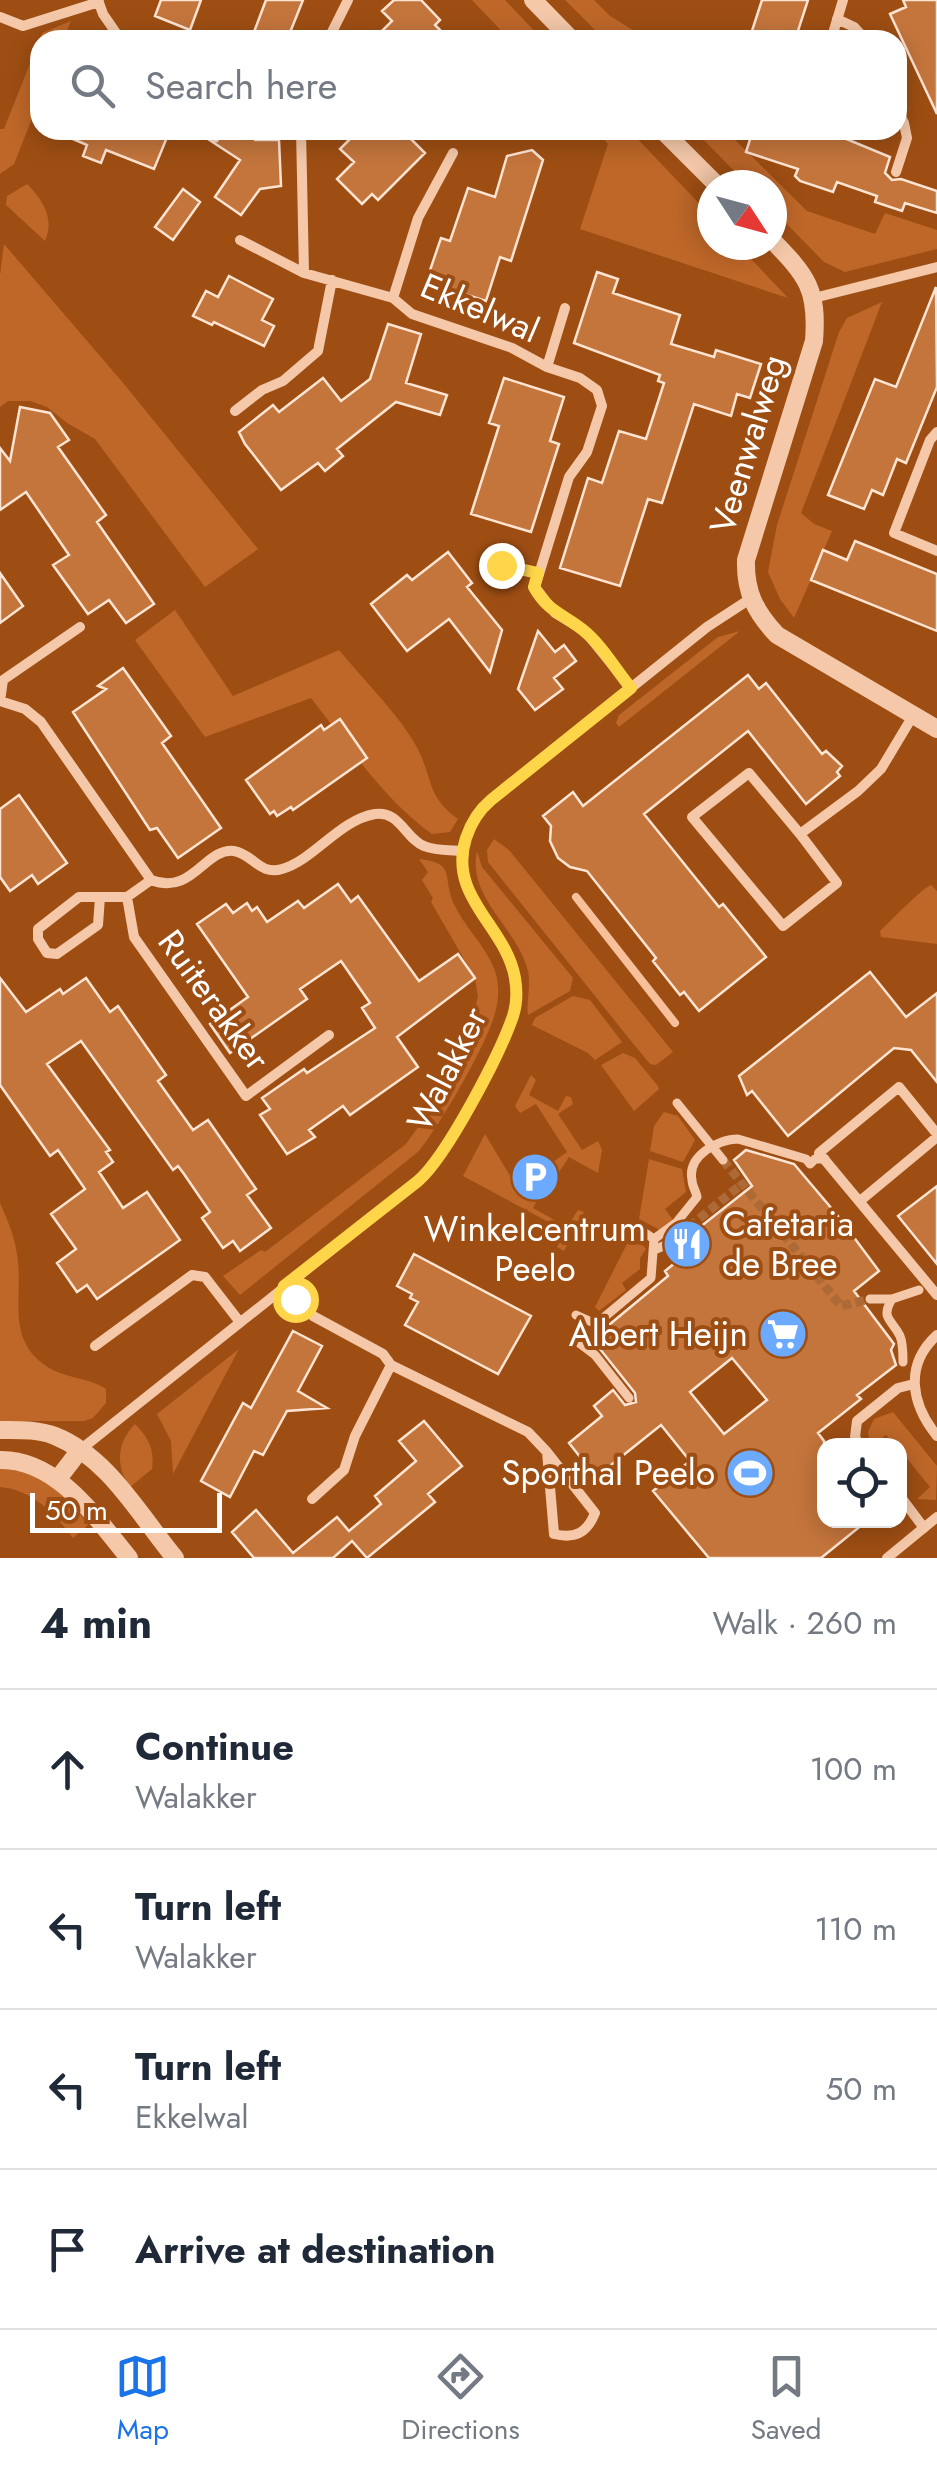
<!DOCTYPE html>
<html lang="en">
<head>
<meta charset="utf-8">
<style>
  :root { --surface:#fff; --page:#f6f6f7; --text:#1f2937; --muted:#747a83; --line:#e0e1e3; --accent:#1a73e8 }
  body { margin:0; font-family:Jost,sans-serif; background:var(--page); color:var(--text) }
  .controls { position:absolute; right:30px; bottom:30px; display:grid; overflow:hidden; border-radius:20px; box-shadow:0 5px 25px #0003 }
  .controls button { width:90px; height:90px; display:grid; place-items:center; padding:0; border:0; border-bottom:2px solid var(--line); background:var(--surface); color:var(--text); font:50px sans-serif }
  .compass { position:absolute; left:697px; top:170px; width:90px; height:90px; border-radius:50%; background:var(--surface); box-shadow:0 5px 25px #0003; rotate:126deg }
  .scale { position:absolute; left:30px; bottom:25px; width:192px; box-sizing:border-box; padding-left:10px; border:5px solid #fff; border-top:0; font-size:28px; line-height:35px; white-space:nowrap; color:#fff; -webkit-text-stroke:8px #9e4e13; paint-order:stroke }
  .stop { position:absolute; width:30px; height:30px; margin:-22px; border:8px solid #ffd54a; border-radius:50%; background:#fff }
  .stop.end { background:#ffd54a; border-color:#fff; box-shadow:0 2px 10px #0008 }
  .list { margin:0; padding:0; list-style:none }
  h2 { display:flex; justify-content:space-between; align-items:center; height:130px; margin:0; padding:0 40px; font-size:42px }
  h2 small { font-size:32px; font-weight:400; color:var(--muted) }
  .list li { display:grid; grid-template-columns:65px 1fr auto; gap:30px; align-items:center; box-sizing:border-box; height:160px; padding:0 40px; border-top:2px solid var(--line) }
  .list b { display:block; font-size:38px; white-space:nowrap }
  .list p { margin:0; font-size:32px; white-space:nowrap; color:var(--muted) }
  .list em { font-size:32px; font-style:normal; color:var(--muted) }
  .icon { flex:none; width:55px; height:55px; fill:none; stroke:currentColor; stroke-width:2; stroke-linecap:round; stroke-linejoin:round }
  .map { position:relative; flex:none; width:937px; height:1558px; overflow:hidden }
  .search { position:absolute; background:var(--surface); box-shadow:0 5px 25px #0003; left:30px; right:30px; top:30px; height:110px; display:flex; align-items:center; gap:25px; box-sizing:border-box; padding:0 35px; border-radius:30px; color:var(--muted); font-size:38px }
  .sheet { height:770px; background:var(--surface) }
  nav { display:flex; justify-content:space-around; align-items:center; box-sizing:border-box; height:140px; border-top:2px solid var(--line); background:var(--surface); font-size:28px; color:var(--muted) }
  nav a { display:grid; justify-items:center; gap:5px }
  nav .on { color:var(--accent) }
  .map>svg:first-child { display:block }
  .green { fill:#be6729 }
  .lines { fill:none; stroke-linecap:round; stroke-linejoin:round }
  .stream { stroke:#f7c09b; stroke-width:8 }
  .building { fill:#c4753c; stroke:#fee4d2; stroke-width:2.5; fill-rule:evenodd }
  .pedestrian-tunnel { stroke:#ad6936; stroke-width:9; stroke-dasharray:9 4.5; stroke-linecap:butt }
  .pedestrian { stroke:#f4c8a9; stroke-width:9 }
  .minor { stroke:#f4c8a9; stroke-width:10 }
  .tertiary { stroke:#f4c8a9; stroke-width:18 }
  .route { stroke:#ffd54a; stroke-width:12 }
  .labels { text-anchor:middle; dominant-baseline:central; stroke-width:8; stroke-linejoin:round; paint-order:stroke }
  .street-label { font-size:35px; fill:#fff; stroke:#9e4e13 }
  .poi-label { font-size:35px; fill:#fff; stroke:#9e4e13; text-anchor:end }
</style>
</head>
<body>
<div class="map">
<svg width="937" height="1558" viewBox="0 0 937 1558">
  <rect width="100%" height="100%" fill="#9e4e13"/>
  <path class="green" d="M 472,0 L 505,0 L 543,40 L 510,40 Z
    M 565,0 L 594,0 L 610,16 L 649,40 L 605,40 Z
    M 71,21 L 63,40 L 40,40 L 40,98 L 14,164 L 0,174 L 0,129 L 4,129 L 42,33 Z
    M 595,130 L 629,130 L 712,217 L 712,245 L 738,245 L 788,298 L 580,229 L 608,144 Z
    M 694,130 L 725,130 L 807,211 L 875,234 L 885,213 L 937,230 L 937,249 L 845,272 L 824,262 L 772,209 L 772,185 L 748,185 Z
    M 27,184 C 43,200 55,219 45,241 L 6,205 L 7,196 Z
    M 4,244 L 124,384 L 258,549 L 205,587 L 95,439 L 67,423 L 47,407 L 30,401 L 8,401 L 0,407 L 0,275 Z
    M 882,302 L 801,513 L 814,524 L 832,531 L 794,618 L 780,599 L 768,572 L 777,525 L 839,332 L 847,318 Z
    M 175,610 L 233,696 L 339,650 C 362,678 398,714 415,744 C 433,774 425,796 458,819 L 450,832 L 432,834 C 383,799 348,745 311,698 L 205,737 L 135,640 Z
    M 740,631 L 619,727 L 616,723 L 619,715 L 718,637 Z
    M 494,839 L 509,850 L 673,1052 L 656,1065 L 650,1064 L 631,1041 L 488,862 L 487,850 Z
    M 477,851 L 482,867 L 573,978 L 570,991 L 528,1015 C 526,1006 531,985 528,971 C 517,927 467,898 477,851 Z
    M 419,859 C 458,863 441,878 455,906 C 466,929 486,946 495,971 C 499,983 499,997 496,1009 C 490,1040 440,1125 419,1151 L 240,1295 L 223,1276 L 261,1250 L 265,1252 L 406,1144 L 438,1099 L 456,1062 L 468,1035 L 478,997 L 475,978 L 431,902 L 433,898 L 422,880 L 428,872 Z
    M 931,885 L 937,891 L 937,944 L 881,937 L 880,931 C 891,921 922,888 931,885 Z
    M 573,996 L 590,1000 L 622,1042 L 595,1060 L 588,1053 L 532,1025 L 535,1018 Z
    M 623,1053 L 635,1058 L 658,1086 L 659,1089 L 634,1111 L 601,1065 Z
    M 531,1075 L 536,1080 L 529,1095 L 558,1111 L 566,1096 L 571,1097 L 573,1104 L 558,1114 L 582,1150 L 598,1141 L 602,1150 L 598,1173 L 569,1157 L 559,1172 L 553,1169 L 553,1162 L 567,1152 L 536,1104 L 520,1113 L 515,1106 Z
    M 664,1112 L 678,1116 L 695,1140 L 683,1162 L 650,1151 L 654,1126 Z
    M 485,1134 L 524,1199 L 538,1191 L 541,1193 L 533,1208 L 567,1227 L 578,1210 L 584,1212 L 564,1251 L 557,1247 L 565,1231 L 463,1176 Z
    M 649,1159 L 682,1169 L 686,1192 L 665,1209 L 673,1220 L 660,1230 L 639,1219 Z
    M 0,1203 C 9,1223 16,1240 18,1262 C 22,1299 8,1336 42,1363 C 61,1379 87,1376 106,1389 L 106,1403 L 93,1418 L 84,1421 L 0,1421 Z
    M 632,1234 L 646,1249 L 640,1258 L 640,1269 L 622,1283 L 626,1290 L 599,1311 L 595,1307 Z
    M 239,1349 L 173,1474 L 171,1441 L 157,1414 Z
    M 893,1412 L 937,1466 L 936,1500 L 917,1499 L 930,1487 L 900,1450 L 900,1446 L 895,1445 L 886,1435 L 874,1444 L 870,1442 L 868,1432 L 874,1419 Z
    M 135,1424 C 148,1437 155,1450 152,1469 L 130,1487 C 115,1466 117,1442 135,1424 Z
    M 0,1469 C 39,1469 68,1495 88,1525 L 73,1538 C 55,1514 33,1490 0,1487 Z"/>
  <g class="lines">
    <path class="stream" d="M 576,897 L 675,1023"/>
  </g>
  <path class="building" d="M 161,0 L 201,0 L 190,30 L 155,16 Z
    M 266,0 L 303,0 L 287,40 L 251,40 Z
    M 394,0 L 421,0 L 440,20 L 435,25 L 450,40 L 373,40 L 392,21 L 382,11 Z
    M 762,0 L 808,0 L 795,40 L 749,40 Z
    M 903,0 L 937,0 L 937,114 L 890,14 L 906,7 Z
    M 52,130 L 170,130 L 154,169 L 106,150 L 101,163 L 83,156 L 87,145 Z
    M 224,130 L 263,130 L 256,140 L 279,140 L 281,186 L 260,189 L 241,215 L 215,197 L 240,160 L 211,141 L 217,141 Z
    M 359,130 L 402,130 L 425,153 L 378,200 L 372,194 L 362,204 L 337,179 L 354,162 L 340,149 Z
    M 753,130 L 841,130 L 839,136 L 890,157 L 885,173 L 892,180 L 901,179 L 937,191 L 937,213 L 905,203 L 902,211 L 875,202 L 877,196 L 837,182 L 833,192 L 800,181 L 795,176 L 798,169 L 746,152 Z
    M 532,150 L 543,160 L 511,261 L 500,257 L 486,301 L 426,282 L 441,238 L 450,241 L 468,188 L 495,197 L 507,156 Z
    M 183,189 L 200,202 L 173,240 L 155,227 Z
    M 597,272 L 618,279 L 613,293 L 680,315 L 671,344 L 714,357 L 716,350 L 761,364 L 750,398 L 737,394 L 731,416 L 694,404 L 662,503 L 648,499 L 620,586 L 560,568 L 588,478 L 602,483 L 619,431 L 646,439 L 664,383 L 658,381 L 660,375 L 574,343 Z
    M 229,276 L 273,299 L 262,320 L 274,326 L 264,346 L 214,322 L 212,325 L 193,316 L 206,291 L 218,297 Z
    M 936,287 L 937,387 L 906,463 L 897,459 L 883,495 L 872,490 L 864,509 L 828,495 L 875,379 L 896,387 Z
    M 388,324 L 421,334 L 406,383 L 447,395 L 440,415 L 396,402 L 337,449 L 343,456 L 325,471 L 318,463 L 281,490 L 245,444 L 239,432 L 273,405 L 279,412 L 323,378 L 341,401 L 370,379 Z
    M 504,378 L 564,397 L 550,441 L 559,444 L 531,532 L 471,514 L 499,426 L 489,423 Z
    M 20,407 L 50,413 L 69,440 L 58,447 L 106,515 L 97,522 L 154,604 L 126,623 L 109,600 L 88,614 L 53,565 L 69,555 L 26,492 L 0,510 L 0,448 L 10,461 Z
    M 855,541 L 937,574 L 937,631 L 811,580 L 823,550 L 847,560 Z
    M 448,552 L 472,583 L 467,587 L 502,630 L 490,672 L 449,619 L 407,651 L 371,604 L 407,575 L 412,580 Z
    M 0,573 L 23,606 L 0,623 Z
    M 538,631 L 555,652 L 564,645 L 576,661 L 554,678 L 563,689 L 535,710 L 518,689 Z
    M 123,668 L 171,736 L 162,743 L 221,828 L 178,858 L 157,828 L 150,830 L 73,712 L 106,689 L 98,686 Z
    M 748,675 L 759,689 L 766,683 L 822,754 L 826,751 L 842,766 L 837,772 L 840,776 L 806,804 L 748,731 L 644,814 L 719,907 L 723,904 L 766,957 L 699,1011 L 684,992 L 680,995 L 653,961 L 656,958 L 587,871 L 570,867 L 558,858 L 550,841 L 551,826 L 543,816 L 573,792 L 583,806 Z
    M 340,719 L 367,758 L 293,810 L 291,807 L 277,816 L 274,811 L 270,814 L 246,780 L 321,725 L 324,730 Z
    M 19,795 L 67,863 L 38,884 L 32,875 L 10,891 L 0,877 L 0,809 Z
    M 338,884 L 351,902 L 358,896 L 419,981 L 458,954 L 475,978 L 397,1037 L 418,1067 L 350,1115 L 343,1106 L 309,1130 L 315,1137 L 287,1154 L 260,1115 L 270,1109 L 262,1098 L 304,1069 L 307,1073 L 375,1028 L 362,1008 L 370,1003 L 341,961 L 300,989 L 307,999 L 230,1053 L 210,1024 L 248,997 L 197,924 L 226,904 L 233,913 L 247,903 L 252,911 L 257,907 L 267,922 L 298,901 L 304,908 Z
    M 870,972 L 906,1017 L 937,993 L 937,1082 L 911,1050 L 894,1048 L 788,1136 L 752,1091 L 747,1095 L 739,1076 Z
    M 0,978 L 26,1012 L 60,989 L 63,994 L 86,978 L 110,1012 L 118,1006 L 166,1075 L 158,1081 L 193,1130 L 208,1120 L 256,1189 L 247,1195 L 271,1228 L 240,1251 L 233,1241 L 223,1248 L 202,1218 L 210,1212 L 184,1174 L 178,1166 L 173,1170 L 81,1041 L 47,1064 L 110,1150 L 106,1152 L 113,1162 L 99,1172 L 123,1208 L 147,1192 L 180,1240 L 97,1299 L 87,1285 L 77,1292 L 57,1263 L 76,1249 L 51,1214 L 85,1189 L 58,1150 L 50,1156 L 0,1085 Z
    M 746,1150 L 794,1164 L 838,1216 L 879,1271 L 854,1291 L 894,1344 L 891,1350 L 896,1365 L 857,1395 L 861,1399 L 818,1433 L 824,1441 L 824,1520 L 868,1520 L 821,1558 L 709,1558 L 653,1491 L 690,1461 L 661,1425 L 596,1477 L 569,1443 L 602,1416 L 594,1406 L 613,1390 L 625,1405 L 636,1402 L 635,1393 L 592,1339 L 668,1276 L 665,1271 L 681,1258 L 674,1250 L 676,1246 L 752,1186 L 734,1160 ZM 732,1358 L 767,1400 L 724,1434 L 690,1392 Z
    M 937,1186 L 937,1264 L 898,1216 Z
    M 414,1254 L 531,1316 L 498,1374 L 405,1325 L 418,1302 L 410,1298 L 412,1294 L 397,1286 Z
    M 293,1331 L 322,1346 L 298,1391 L 327,1408 L 287,1411 L 263,1455 L 254,1451 L 230,1497 L 201,1481 L 243,1403 L 251,1408 Z
    M 424,1421 L 462,1466 L 428,1494 L 435,1502 L 367,1558 L 352,1541 L 333,1558 L 254,1558 L 232,1532 L 256,1510 L 293,1553 L 337,1517 L 349,1531 L 381,1504 L 375,1496 L 416,1461 L 399,1441 Z"/>
  <g class="lines">
    <path class="pedestrian-tunnel" d="M 723,1160 L 841,1306 L 870,1299
      M 668,1244 L 742,1184"/>
    <path class="pedestrian" d="M 677,1103 L 723,1160
      M 636,1227 L 654,1239
      M 654,1250 L 668,1244
      M 870,1299 L 892,1299 L 919,1290
      M 892,1299 C 880,1319 892,1319 900,1336 C 903,1343 903,1354 903,1362
      M 576,1315 L 596,1324 L 651,1278 L 654,1239 L 676,1223 L 697,1197 C 696,1191 692,1186 692,1180 C 687,1156 718,1139 738,1139 L 806,1159 L 810,1164 L 815,1159 L 825,1159
      M 575,1340 L 595,1355 L 629,1398"/>
    <path class="minor" d="M 98,0 L 103,14 L 121,40
      M 0,17 L 23,26 L 99,2
      M 837,19 L 854,27 L 866,40
      M 328,40 L 348,0
      M 831,40 L 843,0
      M 897,109 L 904,123 L 898,121
      M 301,130 L 304,273
      M 896,172 L 907,138 L 904,123
      M 240,240 L 304,273 L 393,298 L 412,314 L 512,348 L 547,367 L 580,378 L 597,390 L 602,406 L 587,452 L 569,477 L 535,587 L 555,613 L 585,631 L 631,688
      M 393,298 L 418,218 L 453,153
      M 814,298 L 937,267
      M 547,367 L 565,308
      M 235,411 L 262,390 L 283,381 L 318,351 L 332,280
      M 937,432 L 930,440 L 894,533 L 937,551
      M 485,561 L 537,573
      M 0,701 L 25,709 L 41,722 L 151,880 C 193,896 204,848 234,851 C 253,854 260,876 282,869 C 314,860 339,820 375,814 C 399,810 406,839 424,846 C 435,851 451,850 463,851
      M 0,701 L 3,680 L 80,627
      M 800,834 L 837,883 L 783,926 L 692,817 L 749,773 L 800,834 L 858,791 L 881,769 L 914,714
      M 151,880 L 127,897 L 134,937 L 246,1096 L 329,1035
      M 100,897 L 98,925 L 57,954 L 47,953 L 38,939 L 38,929 L 79,897 L 127,897
      M 937,1134 L 899,1087 L 819,1153 L 937,1295
      M 860,1201 L 937,1137
      M 283,1286 L 313,1316 L 383,1354 L 391,1365 L 528,1432 L 547,1452 L 595,1513 C 587,1533 575,1539 554,1534 L 547,1452
      M 937,1335 C 904,1365 911,1404 937,1436
      M 95,1346 L 192,1275 L 205,1277 L 239,1321
      M 860,1446 L 855,1437 L 857,1421 L 898,1388 L 914,1384
      M 80,1450 L 418,1181 C 446,1157 501,1053 513,1016 C 517,1004 517,990 515,978 C 506,926 446,897 466,838 C 471,823 479,810 491,800 L 707,627 L 750,599
      M 900,1496 L 924,1528
      M 312,1499 L 344,1470 L 355,1436 L 391,1365
      M 887,1558 L 937,1517"/>
    <path class="tertiary" d="M 533,0 L 572,40
      M 662,130 L 717,185
      M 772,240 C 807,276 818,289 814,341 L 746,560 C 745,591 755,612 777,635 L 937,729
      M 0,1430 C 19,1430 37,1429 55,1436 C 108,1457 140,1516 175,1558
      M 0,1460 C 57,1459 96,1518 129,1558
      M 57,1480 L 80,1450"/>
  </g>
  <g class="lines">
    <path class="route" d="M 295,1299 L 284,1286 L 418,1181 C 447,1156 500,1054 513,1016 C 517,1004 517,990 515,978 C 506,926 447,897 466,838 C 471,823 479,810 491,800 L 631,688 C 616,670 602,645 583,630 C 563,614 548,612 534,587 L 538,573 L 501,565"/>
  </g>
  <defs>
    <g id="parking-disc" transform="scale(2.5)"><circle r="9.5" fill="#6caaff" stroke="#9e4e13"/><path d="M-3.5-5.5H1a3.5 3.5 0 0 1 0 7H-1V5.5H-3.5ZM-1-3.4V-.6H.8a1.4 1.4 0 0 0 0-2.8Z" fill="#fff"/></g>
    <g id="restaurant-disc" transform="scale(2.5)"><circle r="9.5" fill="#6caaff" stroke="#9e4e13"/><path d="M-5-6h1v4h1v-4h1v4h1v-4h1v5L-1.5 .5V6h-2V.5L-5-1ZM5-6V6H3V1.5H1.5Q1.5-4 5-6Z" fill="#fff"/></g>
    <g id="supermarket-disc" transform="scale(2.5)"><circle r="9.5" fill="#6caaff" stroke="#9e4e13"/><path d="M-6-5.5h2.5l.6 2H6L4.5 2H-2.5L-4.4-4H-6ZM-1.5 3.2a1.3 1.3 0 1 0 .1 0ZM3 3.2a1.3 1.3 0 1 0 .1 0Z" fill="#fff"/></g>
    <g id="stadium-disc" transform="scale(2.5)"><circle r="9.5" fill="#6caaff" stroke="#9e4e13"/><path d="M0-5a6.5 5 0 1 0 0 10a6.5 5 0 1 0 0-10ZM-3.5-1.8h7v3.6h-7Z" fill="#fff"/></g>
  </defs>
  <g fill-rule="evenodd">
    <use href="#parking-disc" x="535" y="1177"/>
    <use href="#restaurant-disc" x="687" y="1244"/>
    <use href="#supermarket-disc" x="783" y="1334"/>
    <use href="#stadium-disc" x="750" y="1473"/>
  </g>
  <g class="labels">
    <g class="street-label">
      <text transform="translate(480 308) rotate(23)">Ekkelwal</text>
      <text transform="translate(748 444) rotate(-73)">Veenwalweg</text>
      <text transform="translate(214 1000) rotate(54)">Ruiterakker</text>
      <text transform="translate(447 1069) rotate(-63)">Walakker</text>
    </g>
    <g class="poi-label">
      <text x="722" y="1224" text-anchor="start">Cafetaria<tspan x="722" dy="40">de Bree</tspan></text>
      <text x="535" y="1229" text-anchor="middle">Winkelcentrum<tspan x="535" dy="40">Peelo</tspan></text>
      <text x="748" y="1334">Albert Heijn</text>
      <text x="715" y="1473">Sporthal Peelo</text>
    </g>
  </g>
</svg>
<div class="controls">
<button><svg class="icon" aria-label="locate" viewBox="0 0 24 24"><circle cx="12" cy="12" r="6"/><path d="M12 2v4M12 18v4M2 12h4M18 12h4"/></svg></button>
</div>
<svg class="compass" viewBox="-18 -18 36 36"><path d="M0-13l5 13h-10z" fill="#e53935"/><path d="M0 13l5-13h-10z" fill="#747a83"/></svg>
<div class="scale">50 m</div>
<div class="stop" style="left:295px;top:1299px"></div>
<div class="stop end" style="left:501px;top:565px"></div>
<div class="search"><svg class="icon" aria-label="search" viewBox="0 0 24 24"><circle cx="10" cy="10" r="6"/><path d="M15 15l6 6"/></svg>Search here</div>
</div>
<section class="sheet">
<h2>4 min<small>Walk · 260 m</small></h2>
<ul class="list">
<li><svg class="icon" aria-label="ahead" viewBox="0 0 24 24"><path d="M12 20V5M6 11l6-6 6 6"/></svg><div><b>Continue</b><p>Walakker</p></div><em>100 m</em></li>
<li><svg class="icon" aria-label="left" viewBox="0 0 24 24"><path d="M17 20v-9H6M10 6l-5 5 5 5"/></svg><div><b>Turn left</b><p>Walakker</p></div><em>110 m</em></li>
<li><svg class="icon" aria-label="left" viewBox="0 0 24 24"><path d="M17 20v-9H6M10 6l-5 5 5 5"/></svg><div><b>Turn left</b><p>Ekkelwal</p></div><em>50 m</em></li>
<li><svg class="icon" aria-label="arrive" viewBox="0 0 24 24"><path d="M6 21V4h12l-3 4 3 4H6"/></svg><div><b>Arrive at destination</b></div></li>
</ul>
</section>
<nav>
<a class="on"><svg class="icon" aria-label="map" viewBox="0 0 24 24"><path d="M3 6l6-2 6 2 6-2v14l-6 2-6-2-6 2zM9 4v14M15 6v14"/></svg>Map</a>
<a><svg class="icon" aria-label="directions" viewBox="0 0 24 24"><path d="M12 3l9 9-9 9-9-9zM9 14v-3h6M13 9l2 2-2 2"/></svg>Directions</a>
<a><svg class="icon" aria-label="saved" viewBox="0 0 24 24"><path d="M7 4h10v16l-5-4-5 4z"/></svg>Saved</a>
</nav>
</body>
</html>
